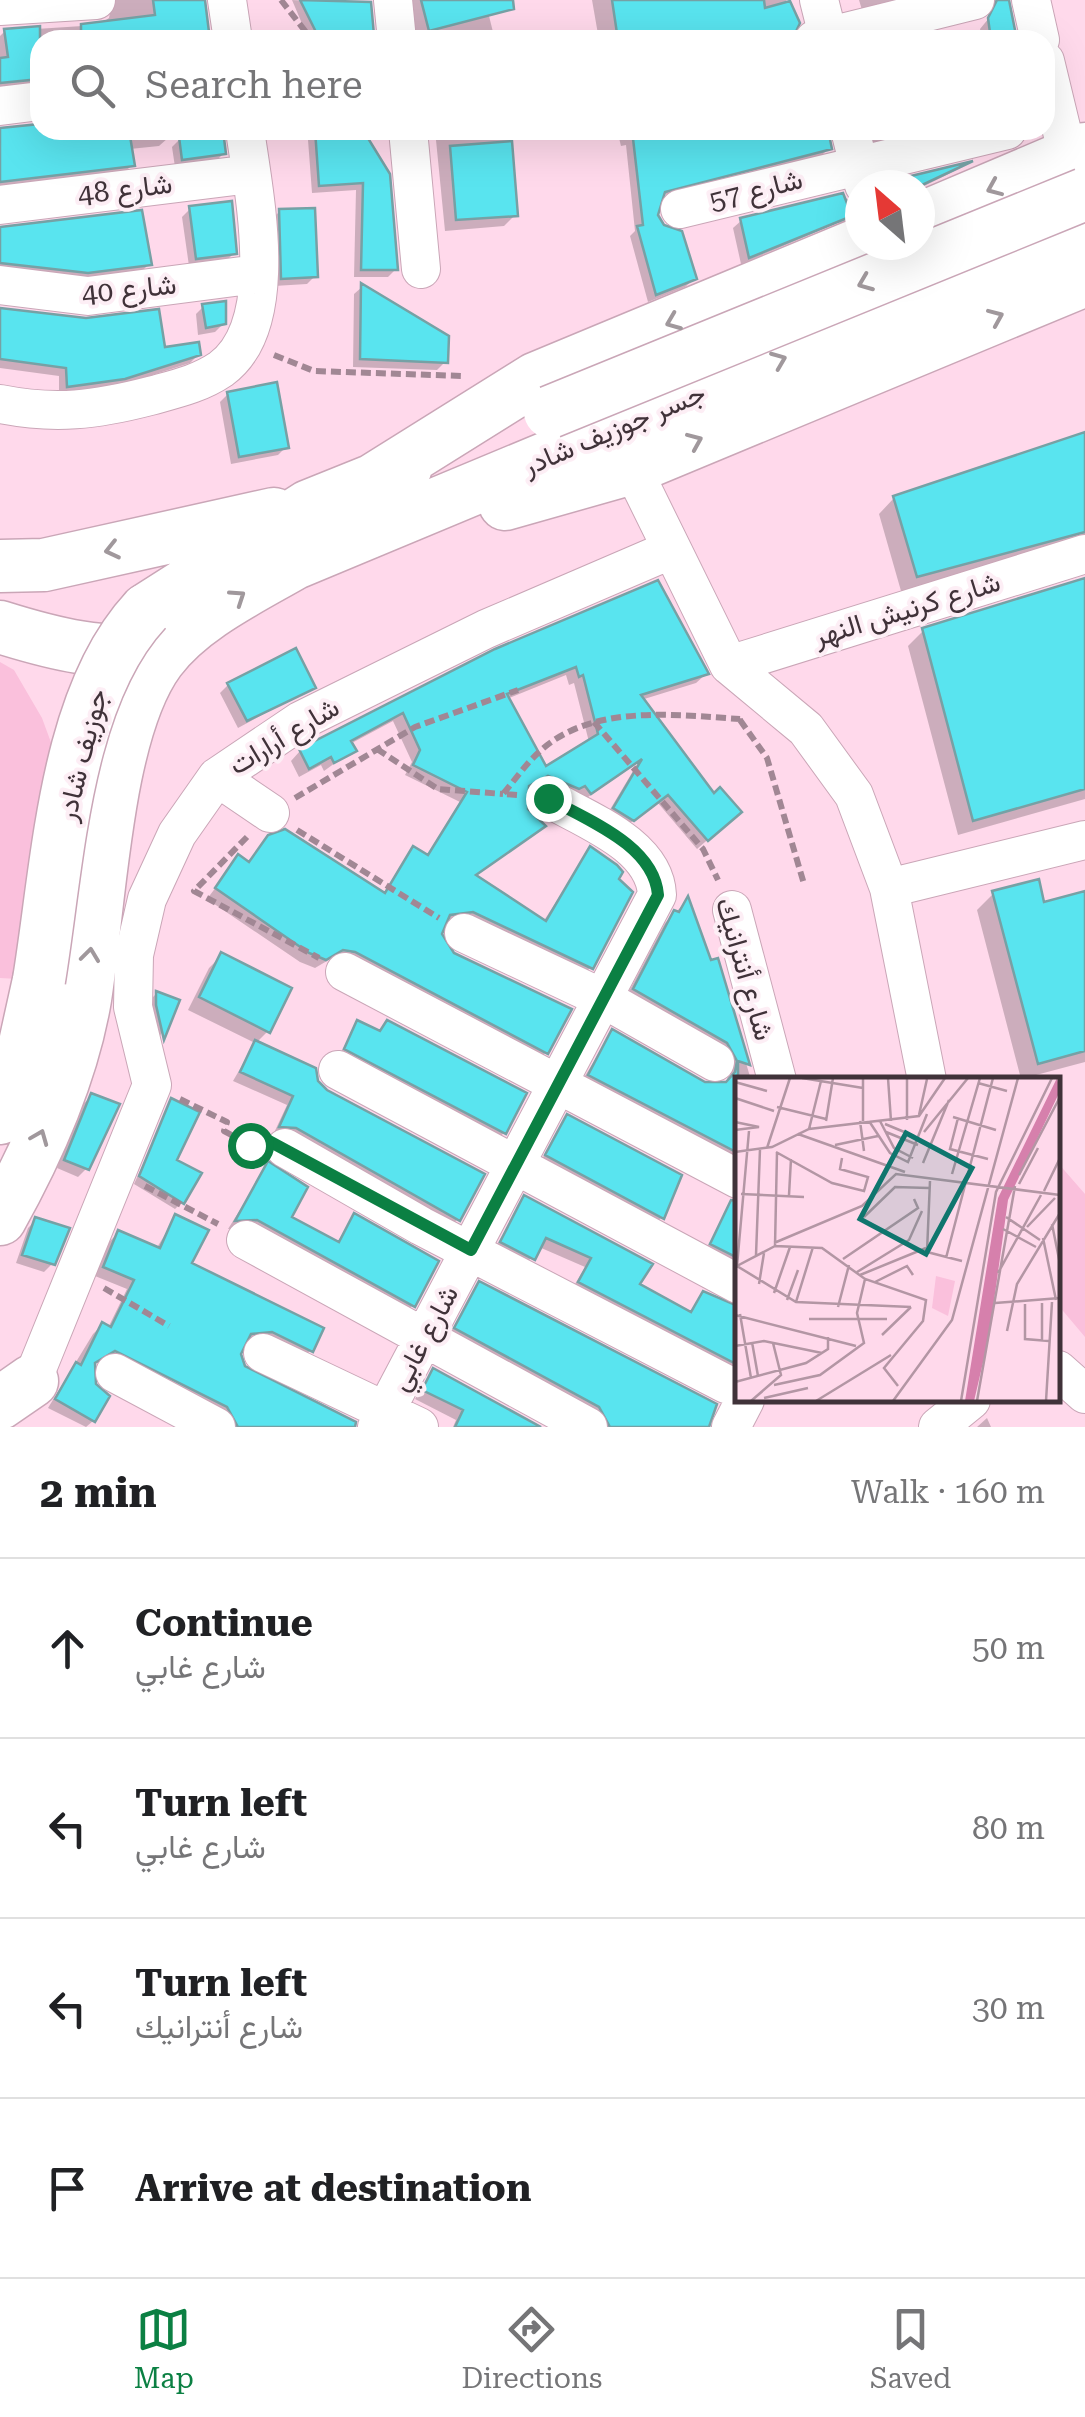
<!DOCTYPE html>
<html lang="en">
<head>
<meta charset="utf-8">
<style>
  :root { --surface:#fff; --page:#f6f6f6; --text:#202124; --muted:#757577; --line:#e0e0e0; --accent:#0b8043 }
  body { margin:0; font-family:"Roboto Serif",Vazirmatn,serif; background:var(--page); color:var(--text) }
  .compass { position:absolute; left:845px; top:170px; width:90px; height:90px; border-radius:50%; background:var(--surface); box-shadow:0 10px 40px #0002; rotate:332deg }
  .stop { position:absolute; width:30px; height:30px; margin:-22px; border:8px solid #0b8043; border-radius:50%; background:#fff }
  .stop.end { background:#0b8043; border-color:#fff; box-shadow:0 2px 10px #0008 }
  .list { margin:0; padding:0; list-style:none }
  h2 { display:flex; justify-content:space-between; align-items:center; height:130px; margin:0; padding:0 40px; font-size:42px }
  h2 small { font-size:32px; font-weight:400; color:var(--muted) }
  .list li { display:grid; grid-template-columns:65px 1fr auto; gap:30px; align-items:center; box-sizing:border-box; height:180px; padding:0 40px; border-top:2px solid var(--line) }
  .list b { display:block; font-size:38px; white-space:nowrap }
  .list p { margin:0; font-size:32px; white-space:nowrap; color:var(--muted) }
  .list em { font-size:32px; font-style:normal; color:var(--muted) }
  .icon { flex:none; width:55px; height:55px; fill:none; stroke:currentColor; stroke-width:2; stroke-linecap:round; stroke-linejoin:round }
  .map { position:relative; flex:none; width:1085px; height:1427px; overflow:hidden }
  .search { position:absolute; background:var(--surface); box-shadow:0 10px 40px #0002; left:30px; right:30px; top:30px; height:110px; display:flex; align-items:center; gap:25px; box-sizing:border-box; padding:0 35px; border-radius:30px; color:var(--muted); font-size:38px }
  .sheet { height:850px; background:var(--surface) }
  nav { display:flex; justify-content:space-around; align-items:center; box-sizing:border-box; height:140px; border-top:2px solid var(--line); background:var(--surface); font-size:28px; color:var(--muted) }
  nav a { display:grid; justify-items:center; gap:5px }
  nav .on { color:var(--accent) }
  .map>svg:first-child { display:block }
  .green { fill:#fac0dc }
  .shadow { fill:#0003; fill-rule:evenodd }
  .building { fill:#59e4ef; stroke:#76a1a5; stroke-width:2.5; fill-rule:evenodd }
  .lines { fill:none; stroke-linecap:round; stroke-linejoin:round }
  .minor-casing { stroke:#caa6b7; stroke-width:40 }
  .highway-casing { stroke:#caa6b7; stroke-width:55 }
  .path { stroke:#a18794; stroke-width:6; stroke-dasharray:10 5; stroke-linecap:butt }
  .minor { stroke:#fff; stroke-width:38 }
  .highway { stroke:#fff; stroke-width:52 }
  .highway-bridge-casing { stroke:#caa6b7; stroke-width:55; stroke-linecap:butt }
  .highway-bridge { stroke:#fff; stroke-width:52 }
  .oneway { stroke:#a0989c }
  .route { stroke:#0b8043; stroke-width:12 }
  .labels { text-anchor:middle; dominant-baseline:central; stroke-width:8; stroke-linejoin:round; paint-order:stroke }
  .street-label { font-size:28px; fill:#403239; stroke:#fdeef5 }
  .inset-road { fill:none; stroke:#b396a4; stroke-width:2.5 }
  .view { fill:#0f766e; fill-opacity:0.15; stroke:#0f766e; stroke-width:5 }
  .inset-edge { fill:none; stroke:#403239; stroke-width:5 }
</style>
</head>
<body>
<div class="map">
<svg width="1085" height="1427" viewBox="0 0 1085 1427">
  <rect width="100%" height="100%" fill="#ffd9eb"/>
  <path class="green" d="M 0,662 L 14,670 L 42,718 L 56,756 L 18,979 L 0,978 Z
    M 1058,1163 L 1085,1194 L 1085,1337 L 1058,1305 Z"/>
  <path class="shadow" d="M 106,0 L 203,0 L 211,40 L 40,40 L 40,85 L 0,90 L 0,36 L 5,31 L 98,25 L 109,18 L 111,7 Z
    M 292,0 L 368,4 L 372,40 L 309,40 Z
    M 408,0 L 485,0 L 495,40 L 418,40 Z
    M 592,0 L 786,0 L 797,23 L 790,40 L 599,40 Z
    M 859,0 L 908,0 L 862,10 Z
    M 986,0 L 1007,0 L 1016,40 L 982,40 L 980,29 L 989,18 Z
    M 40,124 L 40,130 L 167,130 L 168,138 L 159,146 L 130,149 L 132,165 L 124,173 L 0,189 L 0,129 Z
    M 360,130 L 396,269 L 388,277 L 354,277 L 356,190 L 312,193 L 308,140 L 316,131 Z
    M 435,130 L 509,130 L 515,215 L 504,226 L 445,231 Z
    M 617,130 L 827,130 L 829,148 L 820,157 L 663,195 L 656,216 L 694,279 L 685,287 L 648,302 L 630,236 L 635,231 L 626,145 L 621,146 Z
    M 861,130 L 932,130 L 867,146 Z
    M 180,139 L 223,154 L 215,162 L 175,167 L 172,147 Z
    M 965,166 L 920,188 L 887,185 Z
    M 842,195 L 860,209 L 860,224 L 838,223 L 741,264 L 733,228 L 742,220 Z
    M 190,209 L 234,253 L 226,261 L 189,266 L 182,217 Z
    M 280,211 L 315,276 L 307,284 L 274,286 L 271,220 Z
    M 0,229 L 149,264 L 140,273 L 78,281 L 0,271 Z
    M 362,287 L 445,362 L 437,370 L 353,367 L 354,294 Z
    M 204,306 L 224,323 L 215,332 L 198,335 L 196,314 Z
    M 0,310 L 163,350 L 199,354 L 190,363 L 115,387 L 59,394 L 59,376 L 0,368 Z
    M 228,394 L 286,447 L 278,455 L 231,464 L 220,402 Z
    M 1085,435 L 1085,553 L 1062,547 L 901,591 L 879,514 L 894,498 Z
    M 1085,580 L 1085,799 L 958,835 L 908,646 L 924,630 Z
    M 496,652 L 706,674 L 696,683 L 641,700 L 729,821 L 697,849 L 658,803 L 622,829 L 605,818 L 639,761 L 581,802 L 535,784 L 525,790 L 527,812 L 543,826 L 474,877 L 543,922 L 590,850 L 591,967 L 581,977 L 462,921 L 441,923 L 439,936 L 546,1052 L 537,1062 L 345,961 L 332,958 L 315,968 L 300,962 L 207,899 L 238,858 L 248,864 L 382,895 L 414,849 L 426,857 L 460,802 L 405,775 L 412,762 L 393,721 L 350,744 L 353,750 L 324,771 L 321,765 L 299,777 L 291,761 L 300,751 ZM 566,675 L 569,685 L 574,683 L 589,742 L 545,770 L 507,699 Z
    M 228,685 L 313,687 L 238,728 L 220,693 Z
    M 994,893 L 1043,905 L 1085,894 L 1085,1062 L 1021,1079 L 977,910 Z
    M 687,901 L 710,963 L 716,961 L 751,1080 L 738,1080 L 738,1167 L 580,1084 L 612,1032 L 704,1084 L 726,1084 L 729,1071 L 625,999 L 665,923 Z
    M 222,955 L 268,1031 L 256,1043 L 316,1082 L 458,1219 L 450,1227 L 287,1136 L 273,1135 L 287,1105 L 233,1081 L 255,1043 L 188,1010 L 209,968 Z
    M 156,994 L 177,1002 L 156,1044 L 149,1001 Z
    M 358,1023 L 378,1033 L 388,1023 L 504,1133 L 496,1140 L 338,1057 Z
    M 92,1096 L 86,1169 L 78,1177 L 57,1168 L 83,1104 Z
    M 172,1101 L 173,1161 L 182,1202 L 175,1209 L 134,1184 Z
    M 567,1117 L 662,1217 L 654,1225 L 539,1164 Z
    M 268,1165 L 289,1219 L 336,1244 L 354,1216 L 413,1305 L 404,1314 L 247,1228 L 228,1229 Z
    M 525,1198 L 636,1285 L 689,1313 L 704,1294 L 738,1308 L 738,1365 L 729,1374 L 571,1291 L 585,1267 L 539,1247 L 524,1267 L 493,1251 Z
    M 176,1217 L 188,1264 L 311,1350 L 302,1359 L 251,1338 L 240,1345 L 238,1356 L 252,1375 L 354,1427 L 225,1427 L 115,1361 L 92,1362 L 93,1421 L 86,1427 L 48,1408 L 93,1334 L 102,1325 L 108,1328 L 127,1289 L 95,1276 L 109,1242 L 118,1233 L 156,1249 Z
    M 36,1220 L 52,1264 L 44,1272 L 16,1263 L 28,1228 Z
    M 722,1223 L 738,1230 L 738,1271 L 703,1253 Z
    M 480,1284 L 706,1427 L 600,1427 L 447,1338 Z
    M 434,1371 L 536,1427 L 453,1427 L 456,1420 L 415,1399 Z
    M 987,1418 L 991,1427 L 977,1427 Z"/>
  <path class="building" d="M 153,0 L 205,0 L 210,40 L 81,40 L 81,24 L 155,15 Z
    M 300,0 L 371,2 L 374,35 L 320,40 Z
    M 421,0 L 513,0 L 514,9 L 429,31 Z
    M 612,0 L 764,0 L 765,8 L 790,1 L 800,23 L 792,40 L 618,40 Z
    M 997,0 L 1009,0 L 1017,40 L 991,40 L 988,18 Z
    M 40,26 L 40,79 L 0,83 L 0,58 L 8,57 L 4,29 Z
    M 40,124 L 40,130 L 129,130 L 135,166 L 0,182 L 0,128 Z
    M 211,130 L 223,130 L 226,154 L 182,160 L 179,137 Z
    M 315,130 L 363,130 L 390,174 L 398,270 L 361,270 L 363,183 L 319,186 Z
    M 632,130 L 828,130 L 832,149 L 665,192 L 658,215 L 664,225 L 682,231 L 697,279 L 656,295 L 637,226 L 643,225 Z
    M 512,141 L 518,216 L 456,220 L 450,146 Z
    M 973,161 L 920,186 L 886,185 L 886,182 Z
    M 843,193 L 852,216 L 749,258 L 740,218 Z
    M 232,201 L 237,254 L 196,259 L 189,206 Z
    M 315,208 L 318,277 L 281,279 L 279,209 Z
    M 142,210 L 152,265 L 88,273 L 0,263 L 0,227 Z
    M 361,283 L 449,336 L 448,363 L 360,359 Z
    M 226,301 L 226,324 L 206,328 L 202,304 Z
    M 0,308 L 86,318 L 159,309 L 165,347 L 199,342 L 201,355 L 125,379 L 67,387 L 66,368 L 0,359 Z
    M 277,382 L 289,448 L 239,457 L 227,392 Z
    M 1085,432 L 1085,532 L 917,577 L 893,496 Z
    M 1085,578 L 1085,789 L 973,821 L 922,628 Z
    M 658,580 L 709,674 L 641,695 L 714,793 L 720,787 L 742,812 L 708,841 L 668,795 L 634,821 L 613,808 L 642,759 L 591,794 L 585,786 L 579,789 L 548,776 L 529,786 L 528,809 L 546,826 L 476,875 L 546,921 L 590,846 L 617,865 L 623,872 L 619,879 L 633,892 L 593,969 L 473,912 L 450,915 L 442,934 L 454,953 L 572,1009 L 548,1054 L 355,952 L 343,950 L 326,960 L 309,953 L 215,888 L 238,854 L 249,862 L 268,835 L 285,829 L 385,893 L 413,846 L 428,855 L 467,792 L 413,765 L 420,750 L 403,713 L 351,741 L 357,751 L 334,763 L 331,757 L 309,769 L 299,749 L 495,649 ZM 576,667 L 579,677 L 583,675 L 598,734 L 546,766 L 507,694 Z
    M 296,648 L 316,688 L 247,721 L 227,683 Z
    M 1039,879 L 1044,902 L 1085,891 L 1085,1051 L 1038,1064 L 992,891 Z
    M 688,896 L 711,960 L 718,958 L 750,1065 L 738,1061 L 738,1153 L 588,1075 L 612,1029 L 705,1082 L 726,1082 L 735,1072 L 737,1061 L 727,1043 L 633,989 L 674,910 L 679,912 Z
    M 221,952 L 292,988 L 270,1033 L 199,997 Z
    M 156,991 L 180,1000 L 164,1040 L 156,1005 Z
    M 357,1020 L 380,1031 L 387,1020 L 527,1093 L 506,1134 L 344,1049 Z
    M 255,1040 L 316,1068 L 318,1081 L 327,1090 L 485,1174 L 460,1221 L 296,1128 L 279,1127 L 293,1096 L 240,1072 Z
    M 91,1093 L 120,1104 L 89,1170 L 64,1160 Z
    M 171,1098 L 200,1112 L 177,1160 L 202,1173 L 184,1204 L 139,1176 Z
    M 567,1114 L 682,1175 L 664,1219 L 545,1155 Z
    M 268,1161 L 308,1187 L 292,1217 L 339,1242 L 354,1213 L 439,1261 L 415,1307 L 257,1220 L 235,1221 Z
    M 524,1195 L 653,1264 L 640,1284 L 691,1312 L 703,1291 L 738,1306 L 738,1365 L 578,1282 L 591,1258 L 546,1238 L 535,1260 L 500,1242 Z
    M 731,1200 L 738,1201 L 738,1258 L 710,1244 Z
    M 175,1214 L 209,1230 L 192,1263 L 324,1328 L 313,1352 L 272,1332 L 251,1334 L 241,1354 L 245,1366 L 356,1422 L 355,1427 L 238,1427 L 227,1407 L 115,1351 L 95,1363 L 96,1384 L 110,1396 L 95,1422 L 55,1399 L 76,1362 L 81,1365 L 102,1322 L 111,1327 L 134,1280 L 103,1267 L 118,1230 L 160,1248 Z
    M 35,1217 L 70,1228 L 55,1265 L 22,1255 Z
    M 479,1281 L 717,1404 L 709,1427 L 610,1427 L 599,1407 L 454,1328 Z
    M 433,1368 L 541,1427 L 455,1427 L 463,1410 L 422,1390 Z"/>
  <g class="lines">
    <g class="minor-casing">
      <path id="minor" d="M 227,0 L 233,40
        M 393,0 L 397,40
        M 819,0 L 829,40
        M 1031,0 L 1040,40
        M 0,6 L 96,0
        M 814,40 L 975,0
        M 1045,61 L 1074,181
        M 0,106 L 40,101
        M 408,130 L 421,269
        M 850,130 L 864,185
        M 0,205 L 251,174
        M 680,209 L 1007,130
        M 0,285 L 88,296 L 257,274
        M 0,404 C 55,415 96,410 150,396 C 175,389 199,384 221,369 C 282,325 254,195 245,130
        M 632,468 L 729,665 L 806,729 L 854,795 L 889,888 L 927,1080
        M 729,665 L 1085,554
        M 217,777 L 270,813
        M 889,888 L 1085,840
        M 732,910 L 777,1080
        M 464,933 L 604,999 L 715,1062
        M 345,972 L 738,1179
        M 338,1070 L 738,1284
        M 285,1148 L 421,1226 L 726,1384
        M 246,1240 L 588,1427
        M 263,1353 L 419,1427
        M 1058,1370 L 1085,1394
        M 115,1373 L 216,1427
        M 32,1381 L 152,1085 L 133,1007 L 134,955 L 147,899 L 177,834 L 217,777 L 300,721 L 486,629 L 670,550
        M 377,1427 L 657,895 C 655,845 586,820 548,798
        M 731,1427 L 745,1400
        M 938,1427 L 971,1400"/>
    </g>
    <g class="highway-casing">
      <path id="highway" d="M 920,219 L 1085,149
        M 375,479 L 535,379 L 860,244
        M 505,504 L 632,468 L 1085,280
        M 0,566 L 44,565 L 274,514
        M 146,610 L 309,506 L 406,467
        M 0,627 C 51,643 107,658 161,647
        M 0,1118 L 24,1048 L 39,980
        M 0,1219 C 37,1153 72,1075 85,999 C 100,907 105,733 159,660 C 191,617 250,589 295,563 L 1085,234
        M 0,1403 L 32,1381"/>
    </g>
    <path class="path" d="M 281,0 L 312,40
      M 274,355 L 314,371 L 463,376
      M 740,720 L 767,758 L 804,884
      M 594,722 L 703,849 L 718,880
      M 377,749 L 438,789 L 503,794
      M 517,795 L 503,794 C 514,781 525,765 538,753 C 590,703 675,715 740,719 L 740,716
      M 295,798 L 415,727 L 518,690
      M 297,830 L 439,918
      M 247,837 L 194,891 L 319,958
      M 180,1099 L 227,1122 L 224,1131 L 250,1145 L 252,1140
      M 145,1186 L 218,1224
      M 104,1288 L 169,1326"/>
    <use href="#minor" class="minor"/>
    <use href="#highway" class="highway"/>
    <g class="highway-bridge-casing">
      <path id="highway-bridge" d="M 550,412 L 1085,194
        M 39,980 C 58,865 64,698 146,610"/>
    </g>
    <use href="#highway-bridge" class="highway-bridge"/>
  </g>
  <defs><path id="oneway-chevron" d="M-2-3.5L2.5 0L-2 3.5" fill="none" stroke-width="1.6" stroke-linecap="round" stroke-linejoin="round" transform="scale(2.5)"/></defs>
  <g class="oneway">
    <use href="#oneway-chevron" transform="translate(994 188) rotate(157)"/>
    <use href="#oneway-chevron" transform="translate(865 283) rotate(158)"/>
    <use href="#oneway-chevron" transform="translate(996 317) rotate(-23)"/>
    <use href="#oneway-chevron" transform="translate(673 322) rotate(158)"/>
    <use href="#oneway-chevron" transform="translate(779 360) rotate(-22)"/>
    <use href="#oneway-chevron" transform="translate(695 441) rotate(-23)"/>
    <use href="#oneway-chevron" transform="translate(112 550) rotate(167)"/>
    <use href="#oneway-chevron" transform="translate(238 597) rotate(-34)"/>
    <use href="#oneway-chevron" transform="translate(90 955) rotate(-83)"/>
    <use href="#oneway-chevron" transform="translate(40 1137) rotate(-68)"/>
  </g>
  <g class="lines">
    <path class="route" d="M 250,1145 L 256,1134 L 471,1250 L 658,895 C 654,845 587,820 548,798"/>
  </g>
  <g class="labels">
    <g class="street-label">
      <text transform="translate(125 189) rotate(-7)">شارع 48</text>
      <text transform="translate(756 190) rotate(-14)">شارع 57</text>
      <text transform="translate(129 289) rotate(-6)">شارع 40</text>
      <text transform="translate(614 429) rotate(-23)">جسر جوزيف شادر</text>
      <text transform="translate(907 609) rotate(-17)">شارع كرنيش النهر</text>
      <text transform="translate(284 736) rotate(-31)">شارع أرارات</text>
      <text transform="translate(82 755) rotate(-76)">جوزيف شادر</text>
      <text transform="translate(745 969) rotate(74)">شارع أنترانيك</text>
      <text transform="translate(424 1338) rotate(-62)">شارع غابي</text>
    </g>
  </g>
  <g transform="translate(735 1077)">
    <rect width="325" height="325" fill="#ffd9eb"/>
    <path d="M 201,199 L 220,204 L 213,239 L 197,231 Z" fill="#fac0dc"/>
    <path d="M 322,1 L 325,14 L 273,123 L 254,260 L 239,324 L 230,324 L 263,121 Z" fill="#d680ac"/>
    <path class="inset-road" d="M 67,1 L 128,11M 128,1 L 128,44M 153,1 L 156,44M 0,5 L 32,14M 243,6 L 272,14M 0,21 L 39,34M 42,30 L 91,42M 184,38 L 192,2M 218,40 L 261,53M 223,41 L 215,72 L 253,82M 172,43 L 172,1M 91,44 L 98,1M 125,44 L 129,74M 134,44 L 155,76 L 173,85 L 192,37M 145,44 L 159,71 L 178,81M 0,45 L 24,50 L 0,53M 150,47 L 179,59M 74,52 L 86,4M 14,54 L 2,189 L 61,225 L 176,230M 151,55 L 183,68M 189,55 L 233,1M 63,57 L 170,95M 100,68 L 143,59M 32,71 L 55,1M 0,75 L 37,70 L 74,52 L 184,39 L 210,1M 41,75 L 97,106 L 129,114 L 133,100 L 105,92 L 107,81M 42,75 L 40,169 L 87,171 L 130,202 L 191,223 L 188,244 L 149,291 L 163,309M 188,86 L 214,23M 217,97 L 245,1M 284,98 L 325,20M 195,104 L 192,175 L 227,184M 284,107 L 303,71M 309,114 L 325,81M 6,117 L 69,120M 54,118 L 56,82M 129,140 L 160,110 L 194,111M 271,140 L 305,163M 317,147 L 325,187M 292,150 L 320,121M 268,152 L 301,170M 308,161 L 321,223M 39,166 L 127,129 L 161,97 L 325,118M 21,178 L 25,72M 211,181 L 258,1M 108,182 L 183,131 L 179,122M 0,190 L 40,169M 122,195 L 174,163 L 187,134M 263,196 L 306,118M 125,198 L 191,171M 140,205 L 172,189 L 178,198M 24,207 L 29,176M 39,216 L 55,170M 52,223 L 63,193M 61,225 L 78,170M 260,226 L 325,221M 290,227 L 290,262 L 314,264M 103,230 L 114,188M 5,237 L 16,301M 0,238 L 121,269M 74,242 L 152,242M 272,254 L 282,207 L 325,136M 147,258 L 176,230M 307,264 L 307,226M 17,265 L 23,299M 0,269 L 29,264 L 87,276M 0,305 L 71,286 L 93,272 L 93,260M 39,308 L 85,298 L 129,266 L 122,236 L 130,202M 29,321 L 73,311M 16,324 L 46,298 L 38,266M 81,324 L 156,278M 158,324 L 217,243 L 283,1M 226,324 L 261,115 L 317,1M 242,324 L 280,109M 311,324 L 317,225"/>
    <path class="view" d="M 171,56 L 237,91 L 191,177 L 125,142 Z"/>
    <rect width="325" height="325" class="inset-edge"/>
  </g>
</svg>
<svg class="compass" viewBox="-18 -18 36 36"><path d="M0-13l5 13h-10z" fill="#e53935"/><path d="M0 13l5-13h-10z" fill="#757577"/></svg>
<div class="stop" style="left:250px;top:1145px"></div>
<div class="stop end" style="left:548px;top:798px"></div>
<div class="search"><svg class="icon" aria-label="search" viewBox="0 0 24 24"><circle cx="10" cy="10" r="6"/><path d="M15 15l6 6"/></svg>Search here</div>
</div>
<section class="sheet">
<h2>2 min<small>Walk · 160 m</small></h2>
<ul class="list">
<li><svg class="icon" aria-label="ahead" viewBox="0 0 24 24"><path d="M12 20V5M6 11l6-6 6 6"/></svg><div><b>Continue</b><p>شارع غابي</p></div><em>50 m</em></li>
<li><svg class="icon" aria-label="left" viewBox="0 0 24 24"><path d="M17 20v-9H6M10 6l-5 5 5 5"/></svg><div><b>Turn left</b><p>شارع غابي</p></div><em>80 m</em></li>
<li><svg class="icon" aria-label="left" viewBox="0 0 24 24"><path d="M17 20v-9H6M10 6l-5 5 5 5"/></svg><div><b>Turn left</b><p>شارع أنترانيك</p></div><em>30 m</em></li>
<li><svg class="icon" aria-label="arrive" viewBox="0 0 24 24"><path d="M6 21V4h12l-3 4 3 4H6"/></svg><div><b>Arrive at destination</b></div></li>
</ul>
</section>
<nav>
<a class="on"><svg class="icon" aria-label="map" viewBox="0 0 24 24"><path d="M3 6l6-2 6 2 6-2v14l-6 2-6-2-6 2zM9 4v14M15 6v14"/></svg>Map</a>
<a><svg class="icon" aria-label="directions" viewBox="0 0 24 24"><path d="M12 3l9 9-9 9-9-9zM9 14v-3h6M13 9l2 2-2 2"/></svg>Directions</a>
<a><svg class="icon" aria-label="saved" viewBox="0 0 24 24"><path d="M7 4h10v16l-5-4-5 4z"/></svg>Saved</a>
</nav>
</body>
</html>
